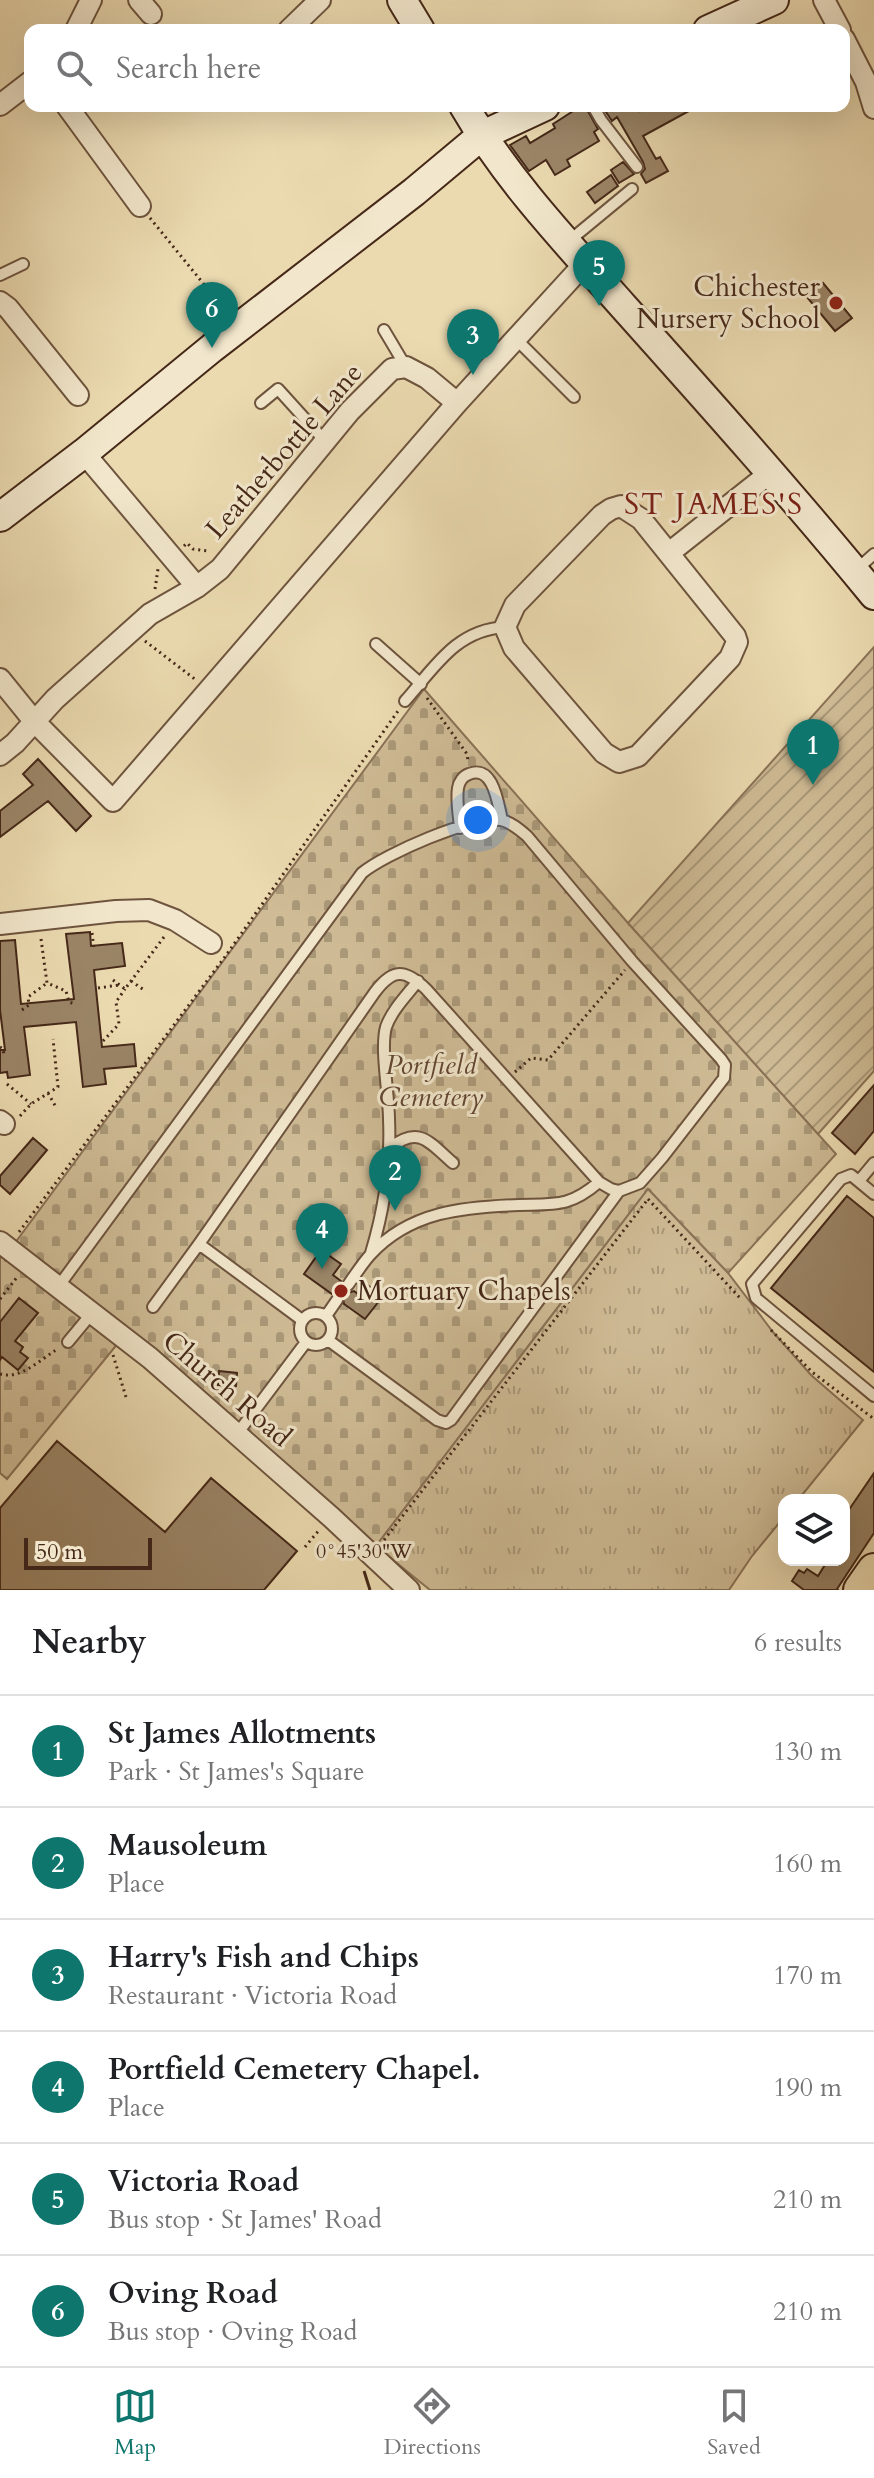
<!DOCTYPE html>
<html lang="en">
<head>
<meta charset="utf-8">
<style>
  :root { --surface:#fff; --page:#f2f2f2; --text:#202124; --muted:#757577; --line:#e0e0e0; --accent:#0f766e }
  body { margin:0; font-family:Cardo,serif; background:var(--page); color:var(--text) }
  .controls { position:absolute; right:24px; bottom:24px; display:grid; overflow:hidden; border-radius:16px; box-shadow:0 8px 32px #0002 }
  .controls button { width:72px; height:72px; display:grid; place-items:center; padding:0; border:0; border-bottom:2px solid var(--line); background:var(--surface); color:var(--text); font:40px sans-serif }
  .scale { position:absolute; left:24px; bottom:20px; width:128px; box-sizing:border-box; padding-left:8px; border:4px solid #452818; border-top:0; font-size:22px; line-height:28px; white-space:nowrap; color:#452818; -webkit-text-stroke:6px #f2e7cc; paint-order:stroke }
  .you { position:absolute; left:478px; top:820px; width:28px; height:28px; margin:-20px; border:6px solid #fff; border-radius:50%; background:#1a73e8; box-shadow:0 0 0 12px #1a73e833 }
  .badge { display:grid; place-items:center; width:52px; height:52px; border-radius:50%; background:var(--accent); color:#fff; font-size:26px; font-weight:700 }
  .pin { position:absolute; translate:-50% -66px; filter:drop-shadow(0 2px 4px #0008) }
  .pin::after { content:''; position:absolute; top:42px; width:28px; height:24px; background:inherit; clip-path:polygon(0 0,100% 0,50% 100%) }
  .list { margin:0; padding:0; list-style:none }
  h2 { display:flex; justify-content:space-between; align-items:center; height:104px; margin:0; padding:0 32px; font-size:34px }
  h2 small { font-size:26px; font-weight:400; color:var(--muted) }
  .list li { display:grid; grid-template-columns:52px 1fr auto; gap:24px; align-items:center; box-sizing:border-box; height:112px; padding:0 32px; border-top:2px solid var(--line) }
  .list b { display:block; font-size:30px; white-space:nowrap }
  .list p { margin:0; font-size:26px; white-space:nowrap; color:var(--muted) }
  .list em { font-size:26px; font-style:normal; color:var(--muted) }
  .icon { flex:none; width:44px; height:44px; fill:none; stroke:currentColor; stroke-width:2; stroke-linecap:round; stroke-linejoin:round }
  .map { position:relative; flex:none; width:874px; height:1590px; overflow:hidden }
  .search { position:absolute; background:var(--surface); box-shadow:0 8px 32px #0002; left:24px; right:24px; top:24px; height:88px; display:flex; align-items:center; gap:20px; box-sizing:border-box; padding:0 28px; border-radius:16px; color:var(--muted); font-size:30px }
  .sheet { height:776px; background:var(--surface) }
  nav { display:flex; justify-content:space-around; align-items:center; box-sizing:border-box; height:112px; border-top:2px solid var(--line); background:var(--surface); font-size:22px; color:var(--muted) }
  nav a { display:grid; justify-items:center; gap:4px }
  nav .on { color:var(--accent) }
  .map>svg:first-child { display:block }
  .cemetery { fill:url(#cemetery-stones); stroke:#8a7257; stroke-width:2 }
  .park { fill:url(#park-tufts); stroke:#8a7257; stroke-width:2 }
  .garden { fill:url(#garden-furrows); stroke:#8a7257; stroke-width:2 }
  .building { fill:#9b8567; stroke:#452818; stroke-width:2 }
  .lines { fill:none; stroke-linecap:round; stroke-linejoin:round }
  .lane-casing { stroke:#6e543e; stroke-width:14 }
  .street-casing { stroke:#6e543e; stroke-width:24 }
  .secondary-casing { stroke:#452818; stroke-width:32 }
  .primary-casing { stroke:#452818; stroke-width:36 }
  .path { stroke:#452818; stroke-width:3; stroke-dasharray:2 4; stroke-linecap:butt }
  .lane { stroke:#f2e7cc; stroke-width:10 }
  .street { stroke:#f2e7cc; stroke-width:20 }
  .secondary { stroke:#f2e7cc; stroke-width:28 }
  .primary { stroke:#ebdab0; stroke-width:32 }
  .ticks { fill:none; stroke:#452818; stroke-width:3 }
  .poi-dot { fill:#8f2418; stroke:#f2e7cc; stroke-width:3 }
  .labels { text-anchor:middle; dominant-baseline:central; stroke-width:6; stroke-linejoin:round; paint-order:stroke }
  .poi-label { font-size:28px; fill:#452818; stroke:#f2e7cc; text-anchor:end }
  .street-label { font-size:28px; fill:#452818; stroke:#f2e7cc }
  .park-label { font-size:28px; font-style:italic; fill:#614631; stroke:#f2e7cc }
  .neighbourhood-label { font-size:30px; letter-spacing:2px; fill:#7a1f14; stroke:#f2e7cc }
  .ticks-label { font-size:20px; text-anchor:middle; fill:#452818; stroke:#f2e7cc; stroke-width:6; stroke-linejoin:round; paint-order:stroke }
</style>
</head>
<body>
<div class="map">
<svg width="874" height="1590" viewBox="0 0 874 1590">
  <defs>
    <pattern id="cemetery-stones" width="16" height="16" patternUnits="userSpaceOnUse" patternTransform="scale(2)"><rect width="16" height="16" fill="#cfbc96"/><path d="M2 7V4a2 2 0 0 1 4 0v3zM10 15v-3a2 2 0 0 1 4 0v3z" fill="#aa9979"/></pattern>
    <pattern id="park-tufts" width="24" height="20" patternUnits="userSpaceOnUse" patternTransform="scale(2)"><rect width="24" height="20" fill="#cfbc96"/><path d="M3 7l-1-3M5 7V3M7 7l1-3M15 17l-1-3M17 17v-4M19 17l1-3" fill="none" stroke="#aa9979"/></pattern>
    <pattern id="garden-furrows" width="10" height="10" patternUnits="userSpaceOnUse" patternTransform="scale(2)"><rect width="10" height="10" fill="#cfbc96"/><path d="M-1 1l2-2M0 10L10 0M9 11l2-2" fill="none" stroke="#aa9979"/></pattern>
  </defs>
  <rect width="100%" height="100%" fill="#ebdab0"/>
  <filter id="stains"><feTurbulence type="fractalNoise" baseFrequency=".0025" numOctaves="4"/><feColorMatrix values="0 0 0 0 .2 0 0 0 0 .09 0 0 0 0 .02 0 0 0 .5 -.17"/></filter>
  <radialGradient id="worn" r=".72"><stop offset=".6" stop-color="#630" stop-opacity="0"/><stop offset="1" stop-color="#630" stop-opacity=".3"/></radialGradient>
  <path class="cemetery" d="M 424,689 L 628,923 L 836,1154 L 728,1273 L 648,1189 L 376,1546 L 123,1337 L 7,1479 L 0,1473 L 0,1255 L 6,1259 L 15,1243 Z"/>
  <path class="park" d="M 648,1189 L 728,1273 L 773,1332 L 811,1375 L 863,1420 L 798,1500 L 784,1500 L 784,1517 L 752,1556 L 729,1590 L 430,1590 L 376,1546 Z"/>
  <path class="garden" d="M 874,647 L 874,1071 L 818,1134 L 628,923 Z"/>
  <path class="building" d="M 581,106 L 585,106 L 598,129 L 594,132 L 599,141 L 567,160 L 570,166 L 555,175 L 546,160 L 529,171 L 510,145 L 526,136 L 530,143 L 555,128 L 553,124 Z
    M 602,106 L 638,106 L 640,111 L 650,106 L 698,106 L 643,136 L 656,159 L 660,157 L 668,171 L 646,183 L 641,174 L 645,169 L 643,162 L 617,117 L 612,121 Z
    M 623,162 L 634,174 L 619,183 L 611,170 Z
    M 611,175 L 618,186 L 595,203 L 587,192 Z
    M 823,283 L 852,318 L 835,331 L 806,296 Z
    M 38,759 L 91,816 L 76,831 L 48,801 L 0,837 L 0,811 L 33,785 L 23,774 Z
    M 90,932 L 91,946 L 122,943 L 125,966 L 94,970 L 102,1047 L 134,1044 L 136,1066 L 104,1069 L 106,1084 L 83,1087 L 76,1022 L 24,1027 L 30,1075 L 8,1078 L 7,1072 L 0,1073 L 0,1050 L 5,1050 L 0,1010 L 0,941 L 15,940 L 21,1004 L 74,999 L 66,934 Z
    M 874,1085 L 874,1131 L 855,1154 L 832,1133 Z
    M 33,1138 L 47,1150 L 10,1194 L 0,1185 L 0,1176 Z
    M 847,1196 L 874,1218 L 874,1372 L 771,1288 Z
    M 321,1250 L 341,1264 L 333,1275 L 341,1281 L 343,1291 L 348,1293 L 354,1291 L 358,1294 L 366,1284 L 383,1296 L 365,1319 L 344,1304 L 342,1294 L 337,1292 L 332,1294 L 304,1274 Z
    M 19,1298 L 38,1313 L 15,1341 L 23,1347 L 20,1352 L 28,1358 L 18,1370 L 2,1357 L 0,1360 L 0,1322 Z
    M 219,1371 L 237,1373 L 236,1386 L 218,1385 Z
    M 57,1441 L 165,1532 L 211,1478 L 297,1551 L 264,1590 L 0,1590 L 0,1508 Z
    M 874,1473 L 874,1533 L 837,1589 L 838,1590 L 804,1590 L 792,1581 L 799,1570 L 804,1573 L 807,1569 L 818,1576 L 828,1560 L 844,1560 L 844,1517 Z"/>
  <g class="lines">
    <g class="lane-casing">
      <path id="lane" d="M 593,106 L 601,120 L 637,167
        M 569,241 L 632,189
        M 0,275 L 23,264
        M 384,330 L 406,367
        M 516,339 L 574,397
        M 261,403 L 278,389 L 325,441
        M 856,570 L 874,554
        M 376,644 L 421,684
        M 405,701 C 435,667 456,630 505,627
        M 460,828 C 459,815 456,801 458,788 C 459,782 463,776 469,774 C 494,764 498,805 502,820
        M 390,1148 C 419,1125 429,1142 453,1163
        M 859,1181 L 874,1163
        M 874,1194 L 851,1175 L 841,1179 L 752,1284 L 756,1298 L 874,1396
        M 199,1244 L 302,1320
        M 371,1253 C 384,1210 391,1164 389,1119 C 389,1094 380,1049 386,1027 C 392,1010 407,995 418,981
        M 58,1287 L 362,873 C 385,854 471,816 501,820 C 511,822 520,830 527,836 L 632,961 L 721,1059 L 725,1065 L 724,1078 L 662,1158 L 640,1183 L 619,1191 L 611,1189 L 599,1182 C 570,1207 556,1204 519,1205 C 464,1207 410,1211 370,1255 C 362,1264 355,1275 348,1285
        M 153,1307 L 199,1244 L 375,992 C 393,968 405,969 426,989 L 599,1182
        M300 1329a16 16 0 1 1 32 0a16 16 0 1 1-32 0Z
        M 326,1316 L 337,1300
        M 328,1340 L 437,1420 L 446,1423 L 451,1420 L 619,1191
        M 68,1342 L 92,1313
        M 237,1434 L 306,1342"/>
    </g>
    <g class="street-casing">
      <path id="street" d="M 139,0 L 151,14
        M 824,0 L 840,30
        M 76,30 L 91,0
        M 289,30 L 320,0
        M 844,39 L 866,82 L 874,108
        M 0,105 L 30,82
        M 67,106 L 140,206
        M 0,302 L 8,308 L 78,395
        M 84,453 L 197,587
        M 621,506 L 641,519 L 735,636 L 737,642 L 730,658 L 638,756 L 619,762 L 604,753 L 514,648 L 505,627 L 515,605 L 602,515 L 611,509 Z
        M 669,553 L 770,473
        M 0,679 L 34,721 L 113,801 L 457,403 L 585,263
        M 0,755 L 15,743 L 55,699 L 150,614 L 197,587 L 220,569 L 350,411 L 392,369 L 406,367 L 427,378 L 457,403
        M 0,924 L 116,911 L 149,910 L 175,920 L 211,943
        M 0,1121 L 4,1124
        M 0,1242 L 150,1358 L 331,1517 L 409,1590"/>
    </g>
    <g class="secondary-casing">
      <path id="secondary" d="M 402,0 L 420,30
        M 708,30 L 774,0
        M 464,106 C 507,180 566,242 623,306 C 708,401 793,496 874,595
        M 0,517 L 84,453 L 212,348 L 414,192 L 481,136 L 545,106"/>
    </g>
    <g class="primary-casing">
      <path id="primary" d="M 860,1590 L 874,1570"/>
    </g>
    <path class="path" d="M 150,218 L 224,309
      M 184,546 L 187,543 L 193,549 L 209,551
      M 155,589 L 158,569
      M 145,641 L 196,680
      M 427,698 L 467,754 L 468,761
      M 92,933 L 94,949
      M 41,939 L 47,983 L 66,991 L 69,1002 L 75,1004
      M 113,980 L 125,989 L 164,937
      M 131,981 L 144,990
      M 98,988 L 119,985
      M 22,1010 L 29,1005 L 28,997 L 47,983
      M 103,1041 L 119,1024 L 116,1002 L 125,989
      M 0,1047 L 3,1049 L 4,1055
      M 515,1072 L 531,1058 L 548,1060 L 625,970
      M 7,1084 L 31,1104
      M 48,1093 L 56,1107
      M 20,1116 L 31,1104 L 58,1087 L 53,1039
      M 648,1199 L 741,1299
      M 19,1232 L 227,954 L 398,711
      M 0,1299 L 18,1276
      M 771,1330 L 812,1372 L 874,1419
      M 113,1355 L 126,1397
      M 0,1374 C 20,1380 40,1360 56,1350
      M 384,1540 L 648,1199
      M 305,1547 L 320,1529"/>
    <use href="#lane" class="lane"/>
    <use href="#street" class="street"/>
    <use href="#secondary" class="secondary"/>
    <use href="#primary" class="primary"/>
  </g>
  <path class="ticks" d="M 364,1571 L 370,1590"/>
  <g class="poi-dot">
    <circle cx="836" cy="303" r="8"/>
    <circle cx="341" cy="1291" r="8"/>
  </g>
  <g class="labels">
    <g class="poi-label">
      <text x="820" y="287">Chichester<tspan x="820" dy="32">Nursery School</tspan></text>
      <text x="357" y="1291" text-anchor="start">Mortuary Chapels</text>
    </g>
    <g class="street-label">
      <text transform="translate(284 451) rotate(-49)">Leatherbottle Lane</text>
      <text transform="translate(227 1389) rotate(41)">Church Road</text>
    </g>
    <g class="park-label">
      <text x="431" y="1065">Portfield<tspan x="431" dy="32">Cemetery</tspan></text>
    </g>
    <g class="neighbourhood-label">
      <text x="714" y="504">ST JAMES'S</text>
    </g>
  </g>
  <g class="ticks-label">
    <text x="364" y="1558">0°45'30"W</text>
  </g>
  <rect width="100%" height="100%" filter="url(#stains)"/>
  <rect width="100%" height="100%" fill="url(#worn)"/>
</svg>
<div class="controls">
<button><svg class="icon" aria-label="layers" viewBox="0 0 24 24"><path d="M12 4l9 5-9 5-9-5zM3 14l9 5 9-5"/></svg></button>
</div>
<div class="scale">50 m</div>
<div class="you"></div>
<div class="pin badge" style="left:813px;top:785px">1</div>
<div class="pin badge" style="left:395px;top:1211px">2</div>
<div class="pin badge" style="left:473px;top:375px">3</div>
<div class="pin badge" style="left:322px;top:1269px">4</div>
<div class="pin badge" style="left:599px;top:306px">5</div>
<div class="pin badge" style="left:212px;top:348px">6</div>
<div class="search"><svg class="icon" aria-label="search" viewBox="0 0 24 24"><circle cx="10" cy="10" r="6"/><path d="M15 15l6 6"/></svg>Search here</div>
</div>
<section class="sheet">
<h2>Nearby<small>6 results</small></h2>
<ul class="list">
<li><span class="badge">1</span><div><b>St James Allotments</b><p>Park · St James's Square</p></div><em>130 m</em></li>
<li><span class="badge">2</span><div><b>Mausoleum</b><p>Place</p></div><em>160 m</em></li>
<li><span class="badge">3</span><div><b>Harry's Fish and Chips</b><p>Restaurant · Victoria Road</p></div><em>170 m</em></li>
<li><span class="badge">4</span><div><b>Portfield Cemetery Chapel.</b><p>Place</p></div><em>190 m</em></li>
<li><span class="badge">5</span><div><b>Victoria Road</b><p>Bus stop · St James' Road</p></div><em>210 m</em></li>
<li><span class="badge">6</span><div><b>Oving Road</b><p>Bus stop · Oving Road</p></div><em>210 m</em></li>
</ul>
</section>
<nav>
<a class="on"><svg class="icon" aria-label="map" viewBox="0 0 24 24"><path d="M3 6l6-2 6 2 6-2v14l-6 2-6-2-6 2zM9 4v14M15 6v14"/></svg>Map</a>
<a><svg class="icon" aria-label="directions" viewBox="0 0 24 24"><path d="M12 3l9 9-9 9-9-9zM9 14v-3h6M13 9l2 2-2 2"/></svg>Directions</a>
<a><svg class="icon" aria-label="saved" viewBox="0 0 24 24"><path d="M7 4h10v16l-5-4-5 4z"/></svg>Saved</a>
</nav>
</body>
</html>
